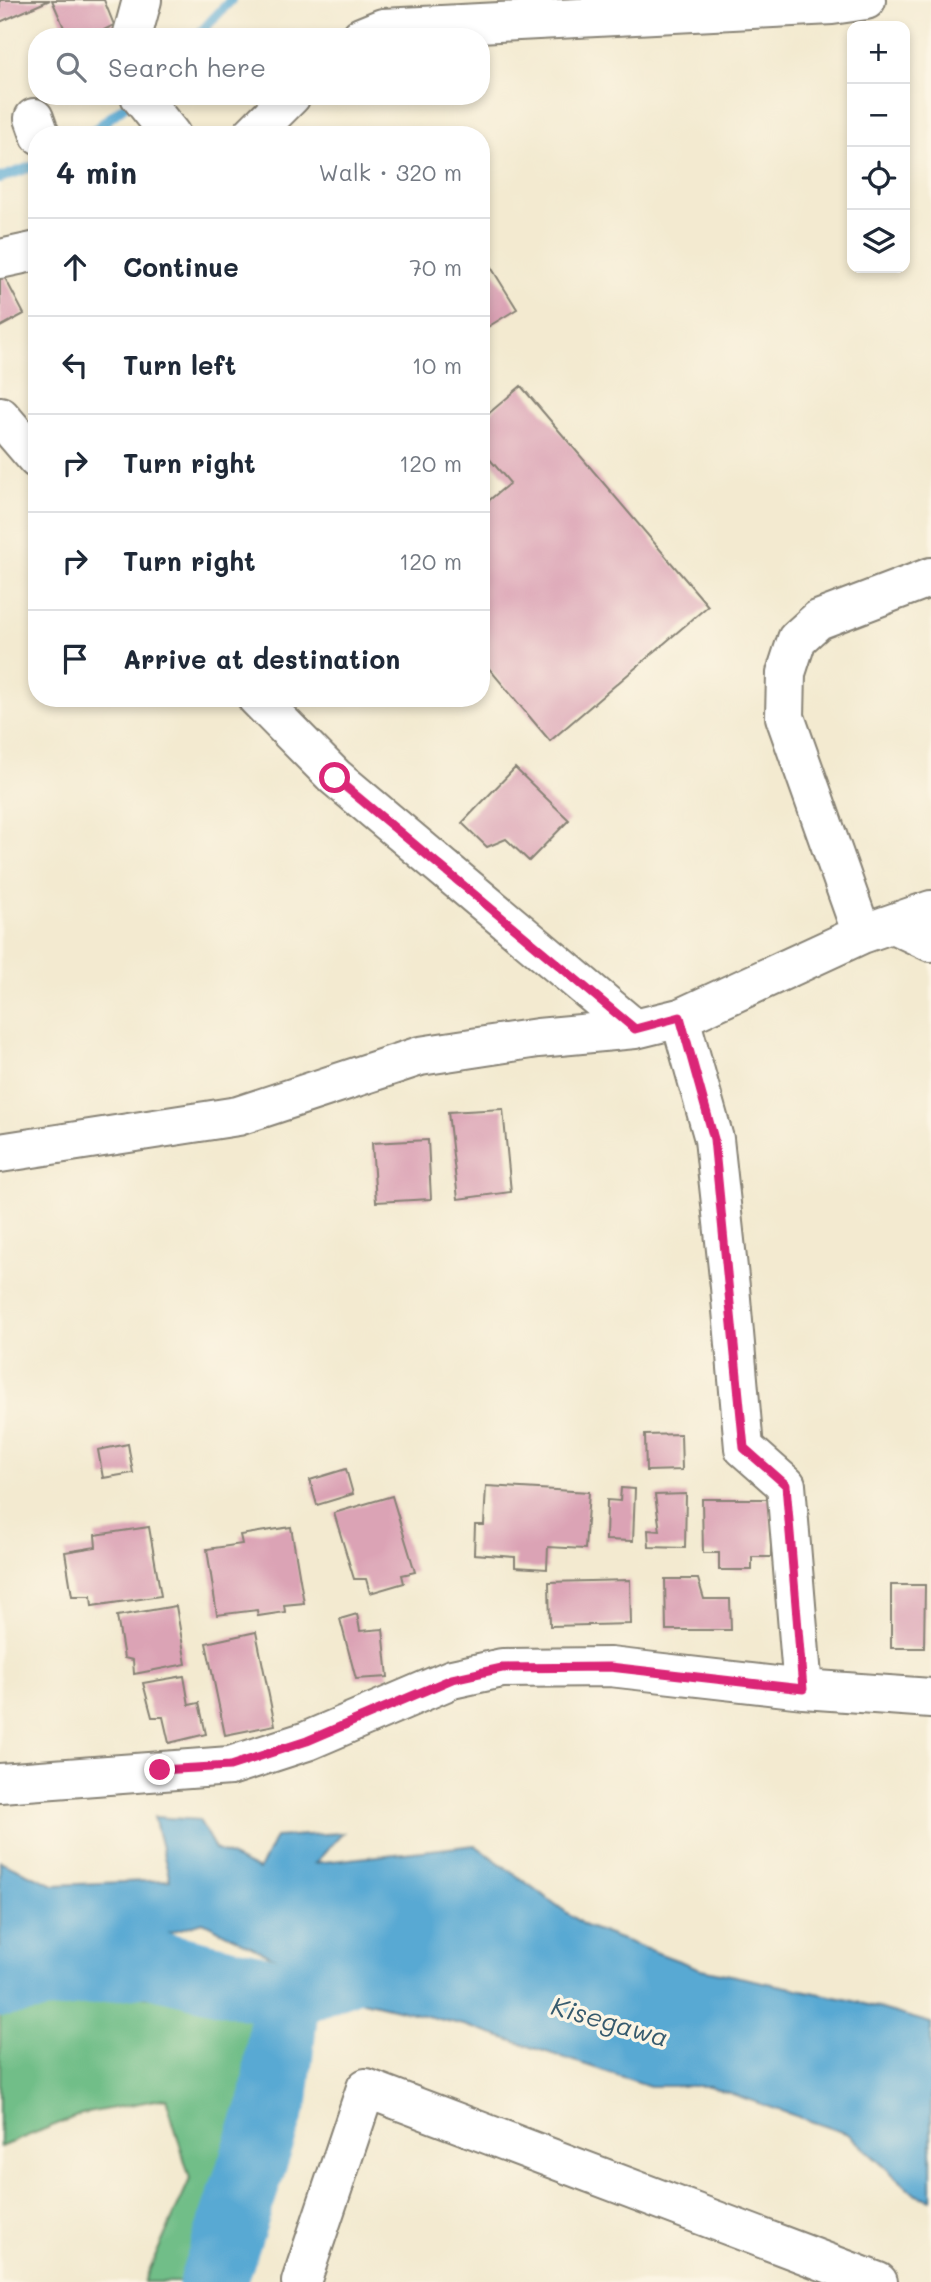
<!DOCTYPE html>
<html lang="en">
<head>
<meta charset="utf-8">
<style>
  :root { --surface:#fff; --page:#f2f2f3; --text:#1f2937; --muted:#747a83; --line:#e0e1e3 }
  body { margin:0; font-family:Mali,sans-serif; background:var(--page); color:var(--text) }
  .controls { position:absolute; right:21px; top:21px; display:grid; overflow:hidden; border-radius:14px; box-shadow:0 4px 10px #0003 }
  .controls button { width:63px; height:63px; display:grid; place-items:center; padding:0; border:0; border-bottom:2px solid var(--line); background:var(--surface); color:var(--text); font:35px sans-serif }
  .stop { position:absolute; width:21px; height:21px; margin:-16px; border:5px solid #db2777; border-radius:50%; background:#fff }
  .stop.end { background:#db2777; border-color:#fff; box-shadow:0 2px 7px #0008 }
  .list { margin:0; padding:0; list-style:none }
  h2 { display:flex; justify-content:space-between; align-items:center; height:91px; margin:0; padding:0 28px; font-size:30px }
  h2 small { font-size:23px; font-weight:400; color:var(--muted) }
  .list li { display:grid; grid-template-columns:46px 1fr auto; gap:21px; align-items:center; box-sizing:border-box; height:98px; padding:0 28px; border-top:2px solid var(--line) }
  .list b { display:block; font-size:26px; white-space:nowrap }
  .list em { font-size:23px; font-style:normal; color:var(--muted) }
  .icon { flex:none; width:38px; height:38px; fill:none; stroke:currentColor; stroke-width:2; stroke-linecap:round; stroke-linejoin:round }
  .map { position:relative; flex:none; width:931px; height:2282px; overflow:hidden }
  .search { position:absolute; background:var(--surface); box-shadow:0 4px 10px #0003; left:28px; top:28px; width:462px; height:77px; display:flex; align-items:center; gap:18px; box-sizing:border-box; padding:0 24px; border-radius:28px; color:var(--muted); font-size:26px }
  .panel { position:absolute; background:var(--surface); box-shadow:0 4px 10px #0003; left:28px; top:126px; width:462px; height:581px; border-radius:28px }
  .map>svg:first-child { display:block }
  .forest { fill:#71be88; stroke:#466d52; stroke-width:2 }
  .water { fill:#59a9d3; stroke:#3a6278; stroke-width:2 }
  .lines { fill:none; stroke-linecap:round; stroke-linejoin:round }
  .stream { stroke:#59a9d3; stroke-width:10 }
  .river { stroke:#59a9d3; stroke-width:68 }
  .building { fill:#dba3b5 }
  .minor-casing { stroke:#888376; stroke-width:42 }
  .minor { stroke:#fff; stroke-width:38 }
  .route { stroke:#db2777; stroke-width:9 }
  .labels { text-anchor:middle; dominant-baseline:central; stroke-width:7; stroke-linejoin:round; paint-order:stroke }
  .water-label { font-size:26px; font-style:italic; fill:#375b6e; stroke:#fcf5e5 }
</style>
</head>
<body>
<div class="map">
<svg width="931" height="2282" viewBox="0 0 931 2282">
  <rect width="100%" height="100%" fill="#fcf5e5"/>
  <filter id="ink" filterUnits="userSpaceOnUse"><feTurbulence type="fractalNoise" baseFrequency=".0143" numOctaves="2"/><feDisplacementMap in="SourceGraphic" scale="14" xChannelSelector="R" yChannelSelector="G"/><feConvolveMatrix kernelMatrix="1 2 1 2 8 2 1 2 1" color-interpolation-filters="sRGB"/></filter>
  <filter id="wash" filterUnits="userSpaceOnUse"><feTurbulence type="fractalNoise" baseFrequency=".00686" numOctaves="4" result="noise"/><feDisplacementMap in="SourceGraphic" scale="28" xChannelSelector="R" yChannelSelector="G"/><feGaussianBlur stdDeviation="1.57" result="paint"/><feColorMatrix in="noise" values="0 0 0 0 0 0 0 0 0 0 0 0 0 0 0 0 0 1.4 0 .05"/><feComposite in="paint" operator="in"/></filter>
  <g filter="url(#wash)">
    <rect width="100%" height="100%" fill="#f3ead0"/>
    <path class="forest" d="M 77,1990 L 173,1999 L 256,2019 L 284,2059 L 279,2136 L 229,2282 L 144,2282 L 190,2179 L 166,2098 L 82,2114 L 0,2147 L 0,2012 Z"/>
    <path class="water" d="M 154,1817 L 199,1820 L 215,1849 L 259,1870 L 275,1837 L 343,1833 L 315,1863 L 475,1845 L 585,1926 L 701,1969 L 850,2000 L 931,2023 L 931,2200 L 916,2195 L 848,2134 L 709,2086 L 650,2086 L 464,2025 L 359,2000 L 203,1922 L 0,1984 L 0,1861 L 54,1885 L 170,1880 Z"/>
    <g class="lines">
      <path class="stream" d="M 196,37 L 231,0
        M 88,135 L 135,98
        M 0,178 L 37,165"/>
      <path class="river" d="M 0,1983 L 146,1962 L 286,1995 L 366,1963 L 412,1973
        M 213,2282 L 274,2099 L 286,1995"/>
    </g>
    <g id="blocks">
      <path class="building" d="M 0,0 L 50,0 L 0,22 Z
        M 52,0 L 104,0 L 114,25 L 102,31 L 105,37 L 68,37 Z
        M 481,251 L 517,309 L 481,331 Z
        M 4,276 L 24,314 L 0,327 L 0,278 Z
        M 521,386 L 708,606 L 550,741 L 481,659 L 481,507 L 510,483 L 481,449 L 481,420 Z
        M 515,768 L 569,820 L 529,861 L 506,839 L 487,847 L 462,823 Z
        M 503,1109 L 511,1192 L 458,1199 L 448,1112 Z
        M 428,1140 L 431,1199 L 376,1202 L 372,1143 Z
        M 681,1434 L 682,1470 L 646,1471 L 645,1435 Z
        M 128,1444 L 133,1473 L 103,1478 L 98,1450 Z
        M 346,1469 L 353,1494 L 317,1505 L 310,1480 Z
        M 486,1486 L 589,1492 L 585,1549 L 548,1547 L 547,1569 L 515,1567 L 515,1557 L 474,1554 L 475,1525 L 484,1525 Z
        M 621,1488 L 635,1489 L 633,1541 L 606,1540 L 607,1500 L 620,1501 Z
        M 686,1494 L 685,1548 L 649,1547 L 648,1530 L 660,1531 L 655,1495 Z
        M 392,1496 L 415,1572 L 402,1575 L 404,1583 L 370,1593 L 366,1579 L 354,1579 L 334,1513 Z
        M 702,1499 L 771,1499 L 771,1557 L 752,1557 L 752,1570 L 719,1570 L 719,1553 L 703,1553 Z
        M 149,1527 L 161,1596 L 92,1606 L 91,1596 L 72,1596 L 65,1552 L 96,1547 L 95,1535 Z
        M 291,1527 L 304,1603 L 284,1605 L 285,1612 L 258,1616 L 257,1610 L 217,1615 L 207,1549 L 242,1544 L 240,1535 Z
        M 665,1579 L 698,1579 L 704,1599 L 730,1599 L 731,1630 L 666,1630 Z
        M 630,1580 L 631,1624 L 550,1626 L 549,1582 Z
        M 891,1585 L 925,1585 L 924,1648 L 891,1648 Z
        M 176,1606 L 186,1664 L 134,1674 L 133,1660 L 124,1658 L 117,1616 Z
        M 357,1614 L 360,1631 L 383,1629 L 388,1677 L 356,1679 L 340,1619 Z
        M 256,1632 L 275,1725 L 225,1735 L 206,1643 Z
        M 184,1676 L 189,1705 L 199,1703 L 206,1734 L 169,1743 L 163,1717 L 152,1717 L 143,1683 Z"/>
    </g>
  </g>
  <g filter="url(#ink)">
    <use href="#blocks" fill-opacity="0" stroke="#888376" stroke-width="2"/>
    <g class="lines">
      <g class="minor-casing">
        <path id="minor" d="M 132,37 L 142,0
          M 361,37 L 383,28 L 832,5 L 866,0
          M 140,96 L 171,135
          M 34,118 L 40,135
          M 252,135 L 291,96
          M 0,259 L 37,251
          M 0,416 L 37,459
          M 257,698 L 335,777 L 635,1029
          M 893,924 L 931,942
          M 862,934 L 785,717 L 786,673 L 797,639 L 818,620 L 931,577
          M 680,1018 L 714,1139 L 730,1287 L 744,1448 L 786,1485 L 803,1689
          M 0,1153 L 238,1116 L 420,1056 L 538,1038 L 635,1029 L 680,1018 L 862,934 L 931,910
          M 0,1783 L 230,1766 L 307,1741 L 452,1679 L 502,1668 L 610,1667 L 803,1689 L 931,1698
          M 301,2282 L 366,2088 L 878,2282"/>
      </g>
      <use href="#minor" class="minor"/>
    </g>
  </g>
  <g class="lines" filter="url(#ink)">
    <path class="route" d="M 160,1770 L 230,1766 L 307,1741 L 452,1679 L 502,1668 L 610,1667 L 803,1689 L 786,1485 L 744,1448 L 714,1139 L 680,1017 L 635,1029 L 335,778"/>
  </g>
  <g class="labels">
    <g class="water-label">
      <text transform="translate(610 2021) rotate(16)">Kisegawa</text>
    </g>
  </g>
</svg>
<div class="controls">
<button>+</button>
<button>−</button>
<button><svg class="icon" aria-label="locate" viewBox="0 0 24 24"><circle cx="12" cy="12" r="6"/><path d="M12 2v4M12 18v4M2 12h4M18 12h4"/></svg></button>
<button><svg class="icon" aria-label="layers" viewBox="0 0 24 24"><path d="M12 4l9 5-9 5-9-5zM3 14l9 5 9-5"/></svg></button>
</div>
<div class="stop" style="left:335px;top:778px"></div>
<div class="stop end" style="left:160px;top:1770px"></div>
<div class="search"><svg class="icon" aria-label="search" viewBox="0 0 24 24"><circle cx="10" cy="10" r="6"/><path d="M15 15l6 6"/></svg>Search here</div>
<section class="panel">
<h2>4 min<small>Walk · 320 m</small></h2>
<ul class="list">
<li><svg class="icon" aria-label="ahead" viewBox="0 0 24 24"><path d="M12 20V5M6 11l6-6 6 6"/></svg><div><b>Continue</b></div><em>70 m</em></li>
<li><svg class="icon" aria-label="left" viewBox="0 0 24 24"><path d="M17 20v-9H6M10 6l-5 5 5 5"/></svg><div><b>Turn left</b></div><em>10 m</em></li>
<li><svg class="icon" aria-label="right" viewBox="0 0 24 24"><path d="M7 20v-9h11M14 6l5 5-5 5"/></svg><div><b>Turn right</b></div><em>120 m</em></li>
<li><svg class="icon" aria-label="right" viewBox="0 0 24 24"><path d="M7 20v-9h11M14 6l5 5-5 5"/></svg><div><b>Turn right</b></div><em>120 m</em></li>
<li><svg class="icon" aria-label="arrive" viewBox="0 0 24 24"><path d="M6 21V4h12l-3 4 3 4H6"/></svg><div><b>Arrive at destination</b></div></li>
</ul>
</section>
</div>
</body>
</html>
